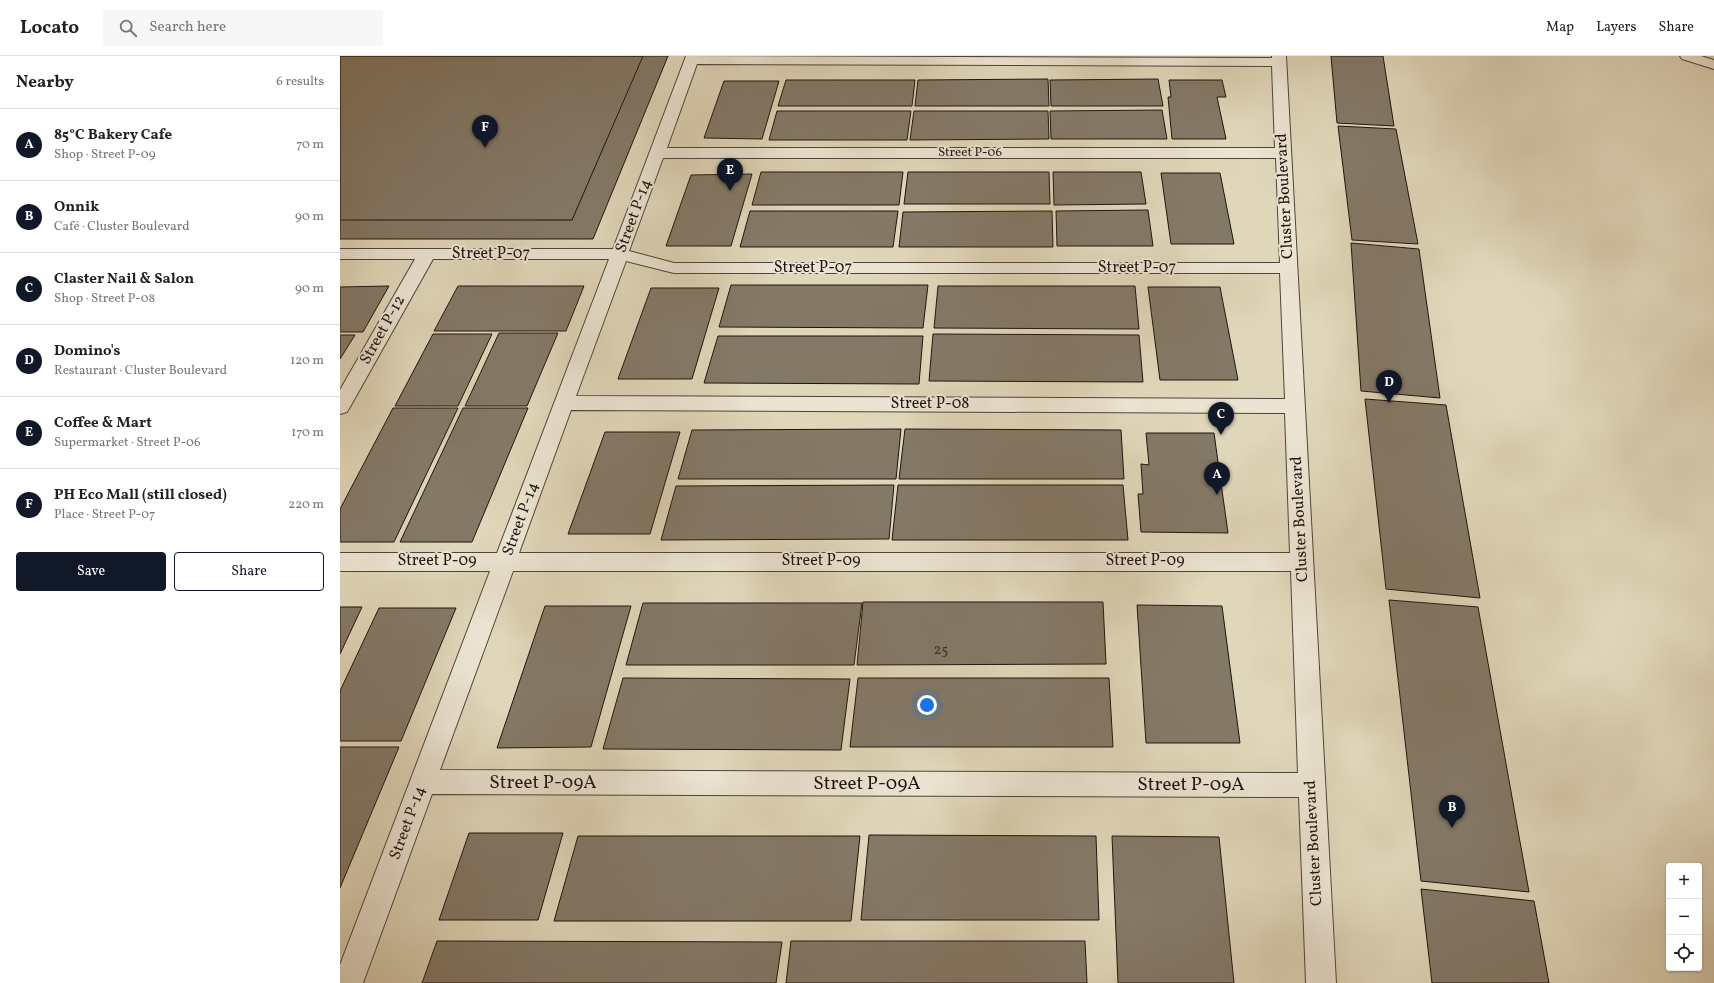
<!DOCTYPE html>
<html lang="en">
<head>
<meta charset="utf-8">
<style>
  :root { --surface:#fff; --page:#f6f6f6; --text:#202124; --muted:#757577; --line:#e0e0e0; --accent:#111827 }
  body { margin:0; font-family:Vollkorn,serif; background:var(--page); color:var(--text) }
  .controls { position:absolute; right:12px; bottom:12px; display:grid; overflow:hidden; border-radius:4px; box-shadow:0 1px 3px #0004 }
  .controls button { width:36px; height:36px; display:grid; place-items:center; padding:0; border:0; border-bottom:1px solid var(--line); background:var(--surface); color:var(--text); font:20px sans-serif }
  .you { position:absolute; left:587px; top:649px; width:14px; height:14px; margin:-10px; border:3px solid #fff; border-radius:50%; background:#1a73e8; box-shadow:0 0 0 6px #1a73e833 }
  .badge { display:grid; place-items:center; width:26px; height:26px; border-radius:50%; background:var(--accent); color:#fff; font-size:13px; font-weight:700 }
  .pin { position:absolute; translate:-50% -33px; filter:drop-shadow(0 1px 2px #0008) }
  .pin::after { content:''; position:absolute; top:21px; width:14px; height:12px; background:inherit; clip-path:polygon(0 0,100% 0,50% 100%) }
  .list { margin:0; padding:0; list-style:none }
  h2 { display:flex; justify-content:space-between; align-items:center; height:52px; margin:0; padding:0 16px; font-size:17px }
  h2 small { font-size:13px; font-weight:400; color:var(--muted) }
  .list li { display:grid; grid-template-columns:26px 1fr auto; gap:12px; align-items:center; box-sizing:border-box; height:72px; padding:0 16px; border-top:1px solid var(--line) }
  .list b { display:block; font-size:15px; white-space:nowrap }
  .list p { margin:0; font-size:13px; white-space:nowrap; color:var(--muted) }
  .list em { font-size:13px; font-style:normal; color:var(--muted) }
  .actions { display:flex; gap:8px; padding:12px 16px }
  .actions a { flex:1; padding:9px 0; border:1px solid var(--accent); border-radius:4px; text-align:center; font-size:14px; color:var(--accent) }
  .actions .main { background:var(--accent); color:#fff }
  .icon { flex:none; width:22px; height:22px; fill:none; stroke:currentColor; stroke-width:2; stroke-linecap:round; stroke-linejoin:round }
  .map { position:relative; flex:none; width:1374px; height:927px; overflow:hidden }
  header { display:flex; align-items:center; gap:24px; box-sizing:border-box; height:56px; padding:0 20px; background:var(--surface); border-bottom:1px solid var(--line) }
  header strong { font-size:19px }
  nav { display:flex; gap:22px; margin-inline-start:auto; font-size:14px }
  .search { width:280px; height:36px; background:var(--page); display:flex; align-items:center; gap:10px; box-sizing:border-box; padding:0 14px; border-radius:4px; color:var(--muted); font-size:15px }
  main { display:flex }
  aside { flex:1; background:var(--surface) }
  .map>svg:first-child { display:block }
  .building { fill:#847967; stroke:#20150f }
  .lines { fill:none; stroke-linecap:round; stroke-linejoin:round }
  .minor-casing { stroke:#50453a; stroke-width:2 }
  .minor { fill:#ebe4d2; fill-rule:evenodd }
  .labels { text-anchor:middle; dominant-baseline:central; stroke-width:4; stroke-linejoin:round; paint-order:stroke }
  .far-street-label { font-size:13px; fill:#20150f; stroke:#ebe4d2 }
  .number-label { font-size:14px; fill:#392e25 }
  .street-label { font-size:16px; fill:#20150f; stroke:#ebe4d2 }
  .near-street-label { font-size:19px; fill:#20150f; stroke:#ebe4d2 }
</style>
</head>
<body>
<header>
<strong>Locato</strong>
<div class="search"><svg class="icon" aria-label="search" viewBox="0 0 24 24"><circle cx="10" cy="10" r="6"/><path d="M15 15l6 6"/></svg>Search here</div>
<nav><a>Map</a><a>Layers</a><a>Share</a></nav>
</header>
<main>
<aside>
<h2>Nearby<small>6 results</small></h2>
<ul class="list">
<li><span class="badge">A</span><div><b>85°C Bakery Cafe</b><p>Shop · Street P-09</p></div><em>70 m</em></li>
<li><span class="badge">B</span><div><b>Onnik</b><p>Café · Cluster Boulevard</p></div><em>90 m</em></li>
<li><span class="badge">C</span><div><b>Claster Nail &amp; Salon</b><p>Shop · Street P-08</p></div><em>90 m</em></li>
<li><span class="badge">D</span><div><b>Domino's</b><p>Restaurant · Cluster Boulevard</p></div><em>120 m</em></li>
<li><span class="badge">E</span><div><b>Coffee &amp; Mart</b><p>Supermarket · Street P-06</p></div><em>170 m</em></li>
<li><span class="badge">F</span><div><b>PH Eco Mall (still closed)</b><p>Place · Street P-07</p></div><em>220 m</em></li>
</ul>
<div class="actions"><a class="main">Save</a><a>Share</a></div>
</aside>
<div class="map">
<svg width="1374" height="927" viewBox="0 0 1374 927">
  <rect width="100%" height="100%" fill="#e0d6b9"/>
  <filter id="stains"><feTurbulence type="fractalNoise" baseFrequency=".005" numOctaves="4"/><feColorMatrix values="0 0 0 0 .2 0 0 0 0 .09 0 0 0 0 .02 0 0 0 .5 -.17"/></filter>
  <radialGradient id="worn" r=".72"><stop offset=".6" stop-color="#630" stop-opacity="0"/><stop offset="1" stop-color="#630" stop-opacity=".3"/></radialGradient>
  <path class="building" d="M 0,0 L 303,0 L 232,164 L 0,164 Z
    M 0,0 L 328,0 L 253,183 L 0,183 Z
    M 991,0 L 1043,0 L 1054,70 L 997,67 Z
    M 708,23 L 709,50 L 575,50 L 578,24 Z
    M 818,23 L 823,50 L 711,50 L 710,24 Z
    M 446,24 L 575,24 L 572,50 L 438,50 Z
    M 829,24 L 882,24 L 886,41 L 877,41 L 886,83 L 832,83 L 828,41 L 831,41 Z
    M 384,25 L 439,25 L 422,83 L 364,82 Z
    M 822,54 L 827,83 L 711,83 L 710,55 Z
    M 437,55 L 571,55 L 567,84 L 429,84 Z
    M 574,55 L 708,55 L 709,83 L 570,84 Z
    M 998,70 L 1056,73 L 1078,188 L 1012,184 Z
    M 421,116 L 563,116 L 559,149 L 412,149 Z
    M 568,116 L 709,116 L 710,148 L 564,148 Z
    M 713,116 L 801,116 L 806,148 L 714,149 Z
    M 821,117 L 880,117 L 894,188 L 831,188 Z
    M 412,118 L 391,190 L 326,190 L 351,119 Z
    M 808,154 L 813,190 L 717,190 L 716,155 Z
    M 410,155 L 558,155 L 553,191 L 400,191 Z
    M 712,155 L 713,191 L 559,191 L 563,156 Z
    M 1011,187 L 1079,193 L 1100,342 L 1021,335 Z
    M 391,229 L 588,229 L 583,272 L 379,271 Z
    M 49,230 L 23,276 L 0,276 L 0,231 Z
    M 118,230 L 244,230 L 226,275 L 94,275 Z
    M 598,230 L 795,230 L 799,273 L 594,272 Z
    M 808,231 L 880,231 L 898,324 L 820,324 Z
    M 311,232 L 379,232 L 352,323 L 278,323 Z
    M 159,277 L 218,277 L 187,350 L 125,350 Z
    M 93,278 L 152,278 L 118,350 L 55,350 Z
    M 593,278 L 799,279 L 803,326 L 589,325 Z
    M 0,279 L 15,279 L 0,303 Z
    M 378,280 L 583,280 L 579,328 L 364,327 Z
    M 1025,343 L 1106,349 L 1140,542 L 1046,533 Z
    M 53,352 L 118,352 L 54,486 L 0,486 L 0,453 Z
    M 123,352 L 188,352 L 132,486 L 60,486 Z
    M 561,373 L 556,423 L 338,423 L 352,374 Z
    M 565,373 L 781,374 L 784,423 L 559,423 Z
    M 265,376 L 340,376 L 310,478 L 228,478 Z
    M 806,377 L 874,377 L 888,477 L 801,476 L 798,438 L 803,438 L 801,408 L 809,409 Z
    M 554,429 L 549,483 L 321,484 L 336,430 Z
    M 558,429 L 783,429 L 788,484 L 552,484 Z
    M 1049,544 L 1138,551 L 1189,836 L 1081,825 Z
    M 523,546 L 763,546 L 766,608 L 517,609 Z
    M 303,547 L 522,547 L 514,609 L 286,609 Z
    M 797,549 L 882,550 L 900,687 L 806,687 Z
    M 205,550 L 291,550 L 251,691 L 157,692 Z
    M 0,551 L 22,551 L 0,598 Z
    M 39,552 L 116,552 L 61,685 L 0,685 L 0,635 Z
    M 283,622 L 510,623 L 501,694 L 263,693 Z
    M 518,622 L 769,622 L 773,691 L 510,691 Z
    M 0,691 L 59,691 L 0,832 Z
    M 129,777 L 223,777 L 198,864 L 99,864 Z
    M 529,779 L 756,780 L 759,864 L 521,864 Z
    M 238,780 L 520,780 L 511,865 L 214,865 Z
    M 772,780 L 879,781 L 894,927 L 778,927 Z
    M 1081,833 L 1194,845 L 1209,927 L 1092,927 Z
    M 97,885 L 442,886 L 436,927 L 82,927 Z
    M 451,885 L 745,885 L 747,927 L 446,927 Z"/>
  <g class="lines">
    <g class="minor-casing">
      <path id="minor" d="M 346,0 L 932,2 L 932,0 L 946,0 L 996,927 L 966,927 L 959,741 L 92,738 L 23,927 L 0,927 L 0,909 L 150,515 L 0,515 L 0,497 L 157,497 L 269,203 L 93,203 L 10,351 L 7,356 L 0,358 L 0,334 L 75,203 L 0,203 L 0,193 L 273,193 ZM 357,8 L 932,10 L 935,92 L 327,92 ZM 323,102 L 936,102 L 940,207 L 334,207 L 289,195 ZM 286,205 L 334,217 L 940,217 L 945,343 L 236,340 ZM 231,354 L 945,357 L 950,497 L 179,497 ZM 173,515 L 951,515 L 958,717 L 100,714 Z
        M 1340,0 L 1361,0 L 1374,4 L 1374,13 L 1342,3 Z"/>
    </g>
    <use href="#minor" class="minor"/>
  </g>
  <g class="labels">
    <g class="far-street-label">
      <text x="630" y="97">Street P-06</text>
    </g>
    <g class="number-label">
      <text x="601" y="594">25</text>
    </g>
    <g class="street-label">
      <text transform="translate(945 140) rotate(-93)">Cluster Boulevard</text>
      <text transform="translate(294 160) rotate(-70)">Street P-14</text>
      <text x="151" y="198">Street P-07</text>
      <text x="473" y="212">Street P-07</text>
      <text x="797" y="212">Street P-07</text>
      <text transform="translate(43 274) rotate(-61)">Street P-12</text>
      <text x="590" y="348">Street P-08</text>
      <text transform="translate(181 463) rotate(-70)">Street P-14</text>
      <text transform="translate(960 463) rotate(-93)">Cluster Boulevard</text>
      <text x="97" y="505">Street P-09</text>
      <text x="481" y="505">Street P-09</text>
      <text x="805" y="505">Street P-09</text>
      <text transform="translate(68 767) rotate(-70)">Street P-14</text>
      <text transform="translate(974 787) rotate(-93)">Cluster Boulevard</text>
    </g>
    <g class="near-street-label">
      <text x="203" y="727">Street P-09A</text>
      <text x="527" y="728">Street P-09A</text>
      <text x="851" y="729">Street P-09A</text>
    </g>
  </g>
  <rect width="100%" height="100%" filter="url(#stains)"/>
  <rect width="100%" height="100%" fill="url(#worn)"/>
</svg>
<div class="controls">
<button>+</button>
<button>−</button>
<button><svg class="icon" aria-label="locate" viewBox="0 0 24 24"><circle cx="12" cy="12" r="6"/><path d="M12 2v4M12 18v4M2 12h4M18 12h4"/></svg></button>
</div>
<div class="you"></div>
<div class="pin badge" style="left:877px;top:439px">A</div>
<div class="pin badge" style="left:1112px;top:772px">B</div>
<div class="pin badge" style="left:881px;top:379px">C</div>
<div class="pin badge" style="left:1049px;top:347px">D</div>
<div class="pin badge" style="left:390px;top:135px">E</div>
<div class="pin badge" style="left:145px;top:92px">F</div>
</div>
</main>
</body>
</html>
